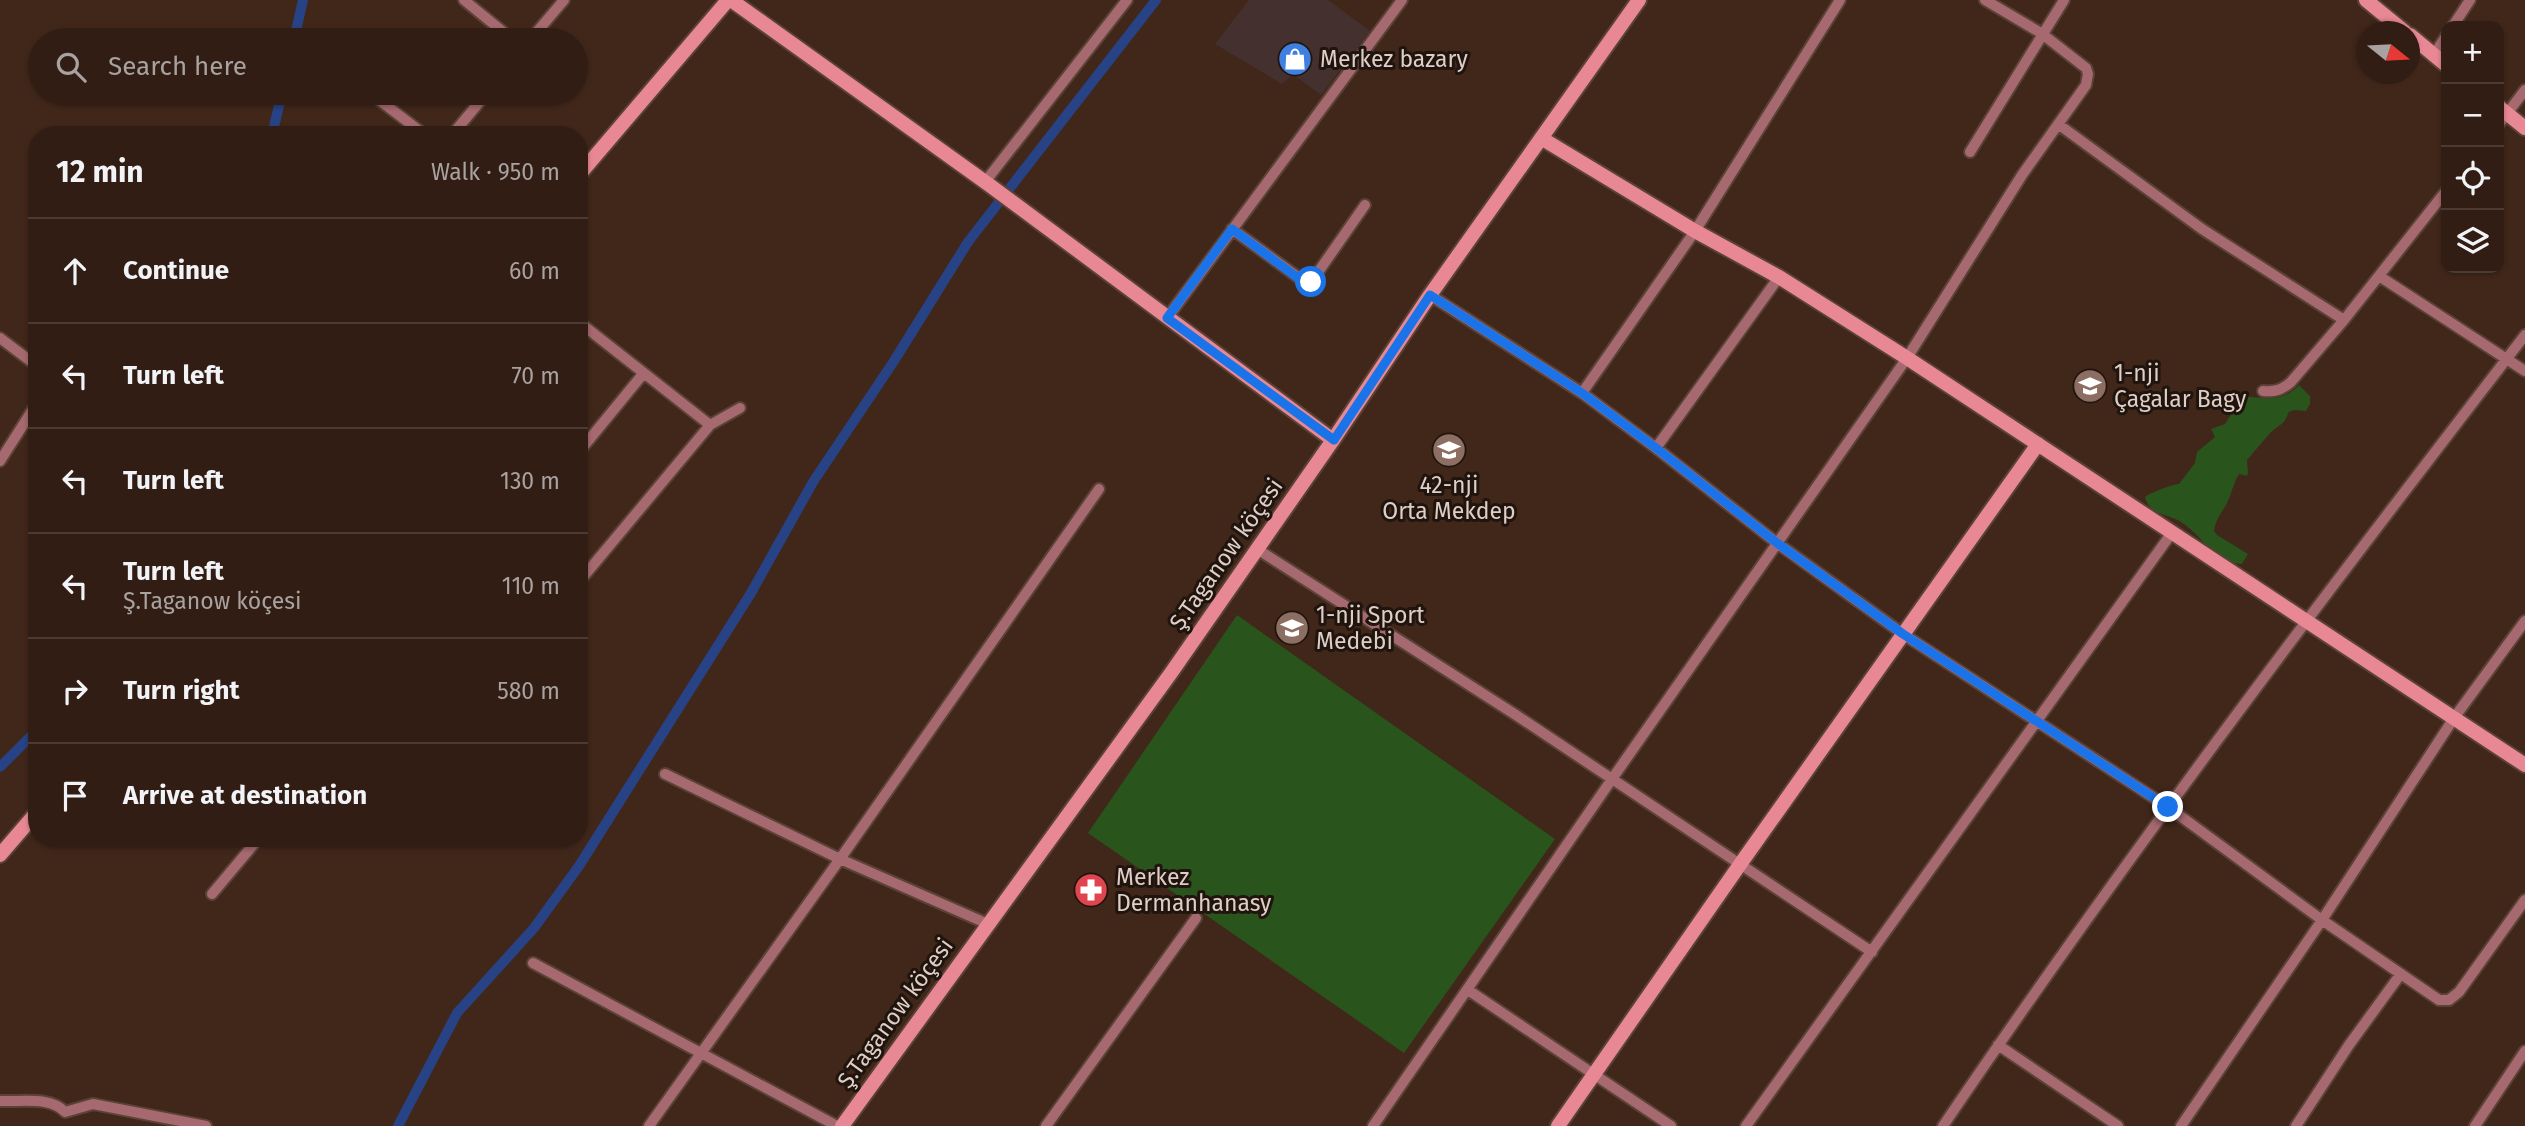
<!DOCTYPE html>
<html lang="en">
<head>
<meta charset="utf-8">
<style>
  :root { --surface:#311d14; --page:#39261d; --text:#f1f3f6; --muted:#a8a2a0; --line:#4c3b34 }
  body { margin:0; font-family:"Fira Sans",sans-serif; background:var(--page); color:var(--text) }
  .controls { position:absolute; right:21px; top:21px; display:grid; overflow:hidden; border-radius:14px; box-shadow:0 2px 5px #0004 }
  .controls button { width:63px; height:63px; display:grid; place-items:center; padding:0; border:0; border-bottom:2px solid var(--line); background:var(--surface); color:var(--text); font:35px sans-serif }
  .compass { position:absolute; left:2357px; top:21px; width:63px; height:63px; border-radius:50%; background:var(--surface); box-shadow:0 2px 5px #0004; rotate:108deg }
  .stop { position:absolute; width:21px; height:21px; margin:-16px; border:5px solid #1a73e8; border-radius:50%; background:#fff }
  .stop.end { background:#1a73e8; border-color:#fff; box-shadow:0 2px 7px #0008 }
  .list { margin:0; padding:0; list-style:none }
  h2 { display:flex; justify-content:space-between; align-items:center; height:91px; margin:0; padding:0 28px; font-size:30px }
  h2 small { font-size:23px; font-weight:400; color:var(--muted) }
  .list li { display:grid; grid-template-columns:46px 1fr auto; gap:21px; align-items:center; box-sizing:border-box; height:105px; padding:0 28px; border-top:2px solid var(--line) }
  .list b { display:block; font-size:26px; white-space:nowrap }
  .list p { margin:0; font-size:23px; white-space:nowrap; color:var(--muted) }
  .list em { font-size:23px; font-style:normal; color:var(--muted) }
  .icon { flex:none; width:38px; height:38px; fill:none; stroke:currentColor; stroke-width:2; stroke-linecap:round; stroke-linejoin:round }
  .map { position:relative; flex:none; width:2525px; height:1126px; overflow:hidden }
  .search { position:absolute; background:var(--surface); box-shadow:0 2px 5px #0004; left:28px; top:28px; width:560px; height:77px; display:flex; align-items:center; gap:18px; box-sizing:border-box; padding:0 24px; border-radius:38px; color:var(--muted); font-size:26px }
  .panel { position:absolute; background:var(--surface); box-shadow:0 2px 5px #0004; left:28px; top:126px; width:560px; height:721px; border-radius:28px }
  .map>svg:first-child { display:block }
  .commercial { fill:#44302e }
  .green { fill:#29541c }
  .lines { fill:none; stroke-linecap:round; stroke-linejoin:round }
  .canal { stroke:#274385; stroke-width:10 }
  .street-casing { stroke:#5a4236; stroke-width:14 }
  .secondary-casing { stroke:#5a4236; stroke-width:18 }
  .street { stroke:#a66970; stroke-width:10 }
  .secondary { stroke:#e98895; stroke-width:14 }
  .route { stroke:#1a73e8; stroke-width:9 }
  .labels { text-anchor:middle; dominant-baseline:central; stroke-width:6; stroke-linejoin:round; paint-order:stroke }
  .poi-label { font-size:23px; fill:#dfcec6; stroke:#1f140e; text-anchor:start }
  .street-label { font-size:23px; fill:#dfcec6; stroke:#1f140e }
</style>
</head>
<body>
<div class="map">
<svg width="2525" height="1126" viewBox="0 0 2525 1126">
  <rect width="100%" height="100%" fill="#41271a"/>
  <path class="commercial" d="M 1249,0 L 1328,0 L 1370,31 L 1321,95 L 1293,74 L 1282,84 L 1215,44 Z"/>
  <path class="green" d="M 2299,385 L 2310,396 L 2310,404 L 2306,411 L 2294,410 L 2289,412 L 2284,422 L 2271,432 L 2247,460 L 2248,473 L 2247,476 L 2239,474 C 2233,484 2232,493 2227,503 C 2222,513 2216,518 2214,531 L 2217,535 L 2248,554 L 2242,564 C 2214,563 2204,538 2184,524 C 2170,513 2150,517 2145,497 C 2150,493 2173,484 2179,484 L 2195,463 L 2197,452 L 2215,437 L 2211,429 L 2225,424 L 2243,396 C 2265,398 2282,403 2299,385 Z
    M 1237,615 L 1555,839 L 1404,1053 L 1088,833 Z"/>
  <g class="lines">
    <path class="canal" d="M 294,40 L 303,0
      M 272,135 L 282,93
      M 0,767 L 37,730
      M 398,1126 L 457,1013 L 534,928 L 579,866 L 751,593 L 813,482 L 894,361 L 968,242 L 1156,0"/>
    <g class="street-casing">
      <path id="street" d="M 464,0 L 513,40
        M 2453,26 L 2470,0
        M 530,40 L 564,0
        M 2434,55 L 2446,36
        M 370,93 L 425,135
        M 2058,124 L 2202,229 L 2344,320
        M 2499,124 L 2525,90
        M 452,135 L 487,93
        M 1970,152 L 2064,0
        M 985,182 L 1127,0
        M 1232,229 L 1306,283 L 1314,278 L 1365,205
        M 2379,276 L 2525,371
        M 1430,295 L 1582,393 L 1656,448 L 1777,543 L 1903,634 L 2168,807 L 2322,920 L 2439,1000 L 2449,1000 L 2459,992 L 2525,900
        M 1167,318 L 1402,0
        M 579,322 L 710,425 L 740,408
        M 0,338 L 37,366
        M 2263,391 C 2275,392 2282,390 2291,382 L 2344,320 L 2446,191
        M 1582,393 L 1695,231 L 1840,0
        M 1656,448 L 1779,277
        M 579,452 L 643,374
        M 0,461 L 37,403
        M 1257,549 L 1516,715 L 1872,952
        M 579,582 L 710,425
        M 665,774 L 840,859 L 988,924
        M 212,894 L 259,838
        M 533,963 L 837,1126
        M 1468,990 L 1671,1126
        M 1998,1045 L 2118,1126
        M 0,1101 C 21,1102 51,1096 65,1112 L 93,1104 L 206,1126
        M 649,1126 L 840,859 L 1099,489
        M 1046,1126 L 1196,918
        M 1373,1126 L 1612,779 L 1907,358 L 2022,175 L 2086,85 L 2088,74 L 2086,68 L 2041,33 L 1985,0
        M 1746,1126 L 2171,534
        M 1943,1126 C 2127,855 2325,594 2525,335
        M 2181,1126 L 2322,920 L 2454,718 L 2525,621
        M 2296,1126 L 2349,1045 L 2400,975
        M 2475,1126 L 2525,1051"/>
    </g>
    <g class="secondary-casing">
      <path id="secondary" d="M 731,0 L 988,184 L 1333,440
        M 2366,0 L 2405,32
        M 2410,35 L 2446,65
        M 2499,107 L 2525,128
        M 1541,138 L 1695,231 L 1779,277 L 1907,358 L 2525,765
        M 579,175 L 728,0
        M 0,855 L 37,812
        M 842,1126 L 1171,673 L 1333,440 L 1430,295 L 1639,0
        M 1558,1126 L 1741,863 L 2038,444"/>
    </g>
    <use href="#street" class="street"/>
    <use href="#secondary" class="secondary"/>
  </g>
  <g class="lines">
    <path class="route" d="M 1311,282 L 1302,281 L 1232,229 L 1167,318 L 1334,440 L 1430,295 L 1582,393 L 1656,448 L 1777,543 L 1903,634 L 2168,807"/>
  </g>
  <defs>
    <g id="shop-disc" transform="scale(1.75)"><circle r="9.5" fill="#3f7fe0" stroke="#1f140e"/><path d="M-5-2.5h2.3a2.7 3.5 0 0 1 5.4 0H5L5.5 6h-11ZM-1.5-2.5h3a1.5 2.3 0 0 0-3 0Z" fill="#fff"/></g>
    <g id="school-disc" transform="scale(1.75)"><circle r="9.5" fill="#8d6e63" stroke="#1f140e"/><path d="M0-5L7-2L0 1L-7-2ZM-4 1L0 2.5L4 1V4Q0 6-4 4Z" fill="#fff"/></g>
    <g id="pharmacy-disc" transform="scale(1.75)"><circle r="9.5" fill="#e0444e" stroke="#1f140e"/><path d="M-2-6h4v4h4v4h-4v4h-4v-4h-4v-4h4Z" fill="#fff"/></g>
  </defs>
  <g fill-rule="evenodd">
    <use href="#shop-disc" x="1295" y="59"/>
    <use href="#school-disc" x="2090" y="386"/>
    <use href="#school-disc" x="1449" y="450"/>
    <use href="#school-disc" x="1292" y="628"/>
    <use href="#pharmacy-disc" x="1091" y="890"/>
  </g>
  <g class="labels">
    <g class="poi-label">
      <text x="1320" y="59">Merkez bazary</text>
      <text x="2114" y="373">1-nji<tspan x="2114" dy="26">Çagalar Bagy</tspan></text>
      <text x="1449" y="485" text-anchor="middle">42-nji<tspan x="1449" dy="26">Orta Mekdep</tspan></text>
      <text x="1316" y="615">1-nji Sport<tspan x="1316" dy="26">Medebi</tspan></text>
      <text x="1116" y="877">Merkez<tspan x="1116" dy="26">Dermanhanasy</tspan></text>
    </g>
    <g class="street-label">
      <text transform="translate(1226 554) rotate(-55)">Ş.Taganow köçesi</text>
      <text transform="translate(895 1013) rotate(-54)">Ş.Taganow köçesi</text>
    </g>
  </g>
</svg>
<div class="controls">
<button>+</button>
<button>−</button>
<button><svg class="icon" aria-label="locate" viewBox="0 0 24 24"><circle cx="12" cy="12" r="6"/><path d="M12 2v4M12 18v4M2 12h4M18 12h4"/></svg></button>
<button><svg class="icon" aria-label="layers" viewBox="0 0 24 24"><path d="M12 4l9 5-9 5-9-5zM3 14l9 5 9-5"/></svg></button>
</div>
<svg class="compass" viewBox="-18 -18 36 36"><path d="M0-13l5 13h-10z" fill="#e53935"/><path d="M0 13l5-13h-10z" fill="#a8a2a0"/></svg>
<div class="stop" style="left:1311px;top:282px"></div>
<div class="stop end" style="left:2168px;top:807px"></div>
<div class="search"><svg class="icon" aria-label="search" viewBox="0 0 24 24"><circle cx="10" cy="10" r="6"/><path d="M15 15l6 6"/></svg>Search here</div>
<section class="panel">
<h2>12 min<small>Walk · 950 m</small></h2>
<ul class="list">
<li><svg class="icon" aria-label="ahead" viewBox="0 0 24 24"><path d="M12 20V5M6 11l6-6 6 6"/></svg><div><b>Continue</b></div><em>60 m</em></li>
<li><svg class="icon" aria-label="left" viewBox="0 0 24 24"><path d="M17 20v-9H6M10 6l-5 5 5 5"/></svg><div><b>Turn left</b></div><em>70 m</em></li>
<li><svg class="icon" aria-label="left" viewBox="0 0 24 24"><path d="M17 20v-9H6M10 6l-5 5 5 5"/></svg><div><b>Turn left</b></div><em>130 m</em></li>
<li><svg class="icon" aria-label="left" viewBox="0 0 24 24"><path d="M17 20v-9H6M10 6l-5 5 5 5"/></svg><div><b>Turn left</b><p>Ş.Taganow köçesi</p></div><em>110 m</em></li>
<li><svg class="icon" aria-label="right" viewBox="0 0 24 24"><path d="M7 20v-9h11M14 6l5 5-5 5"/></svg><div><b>Turn right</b></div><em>580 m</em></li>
<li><svg class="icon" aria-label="arrive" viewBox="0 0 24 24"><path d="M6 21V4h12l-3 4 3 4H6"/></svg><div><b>Arrive at destination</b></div></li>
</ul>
</section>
</div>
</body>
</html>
